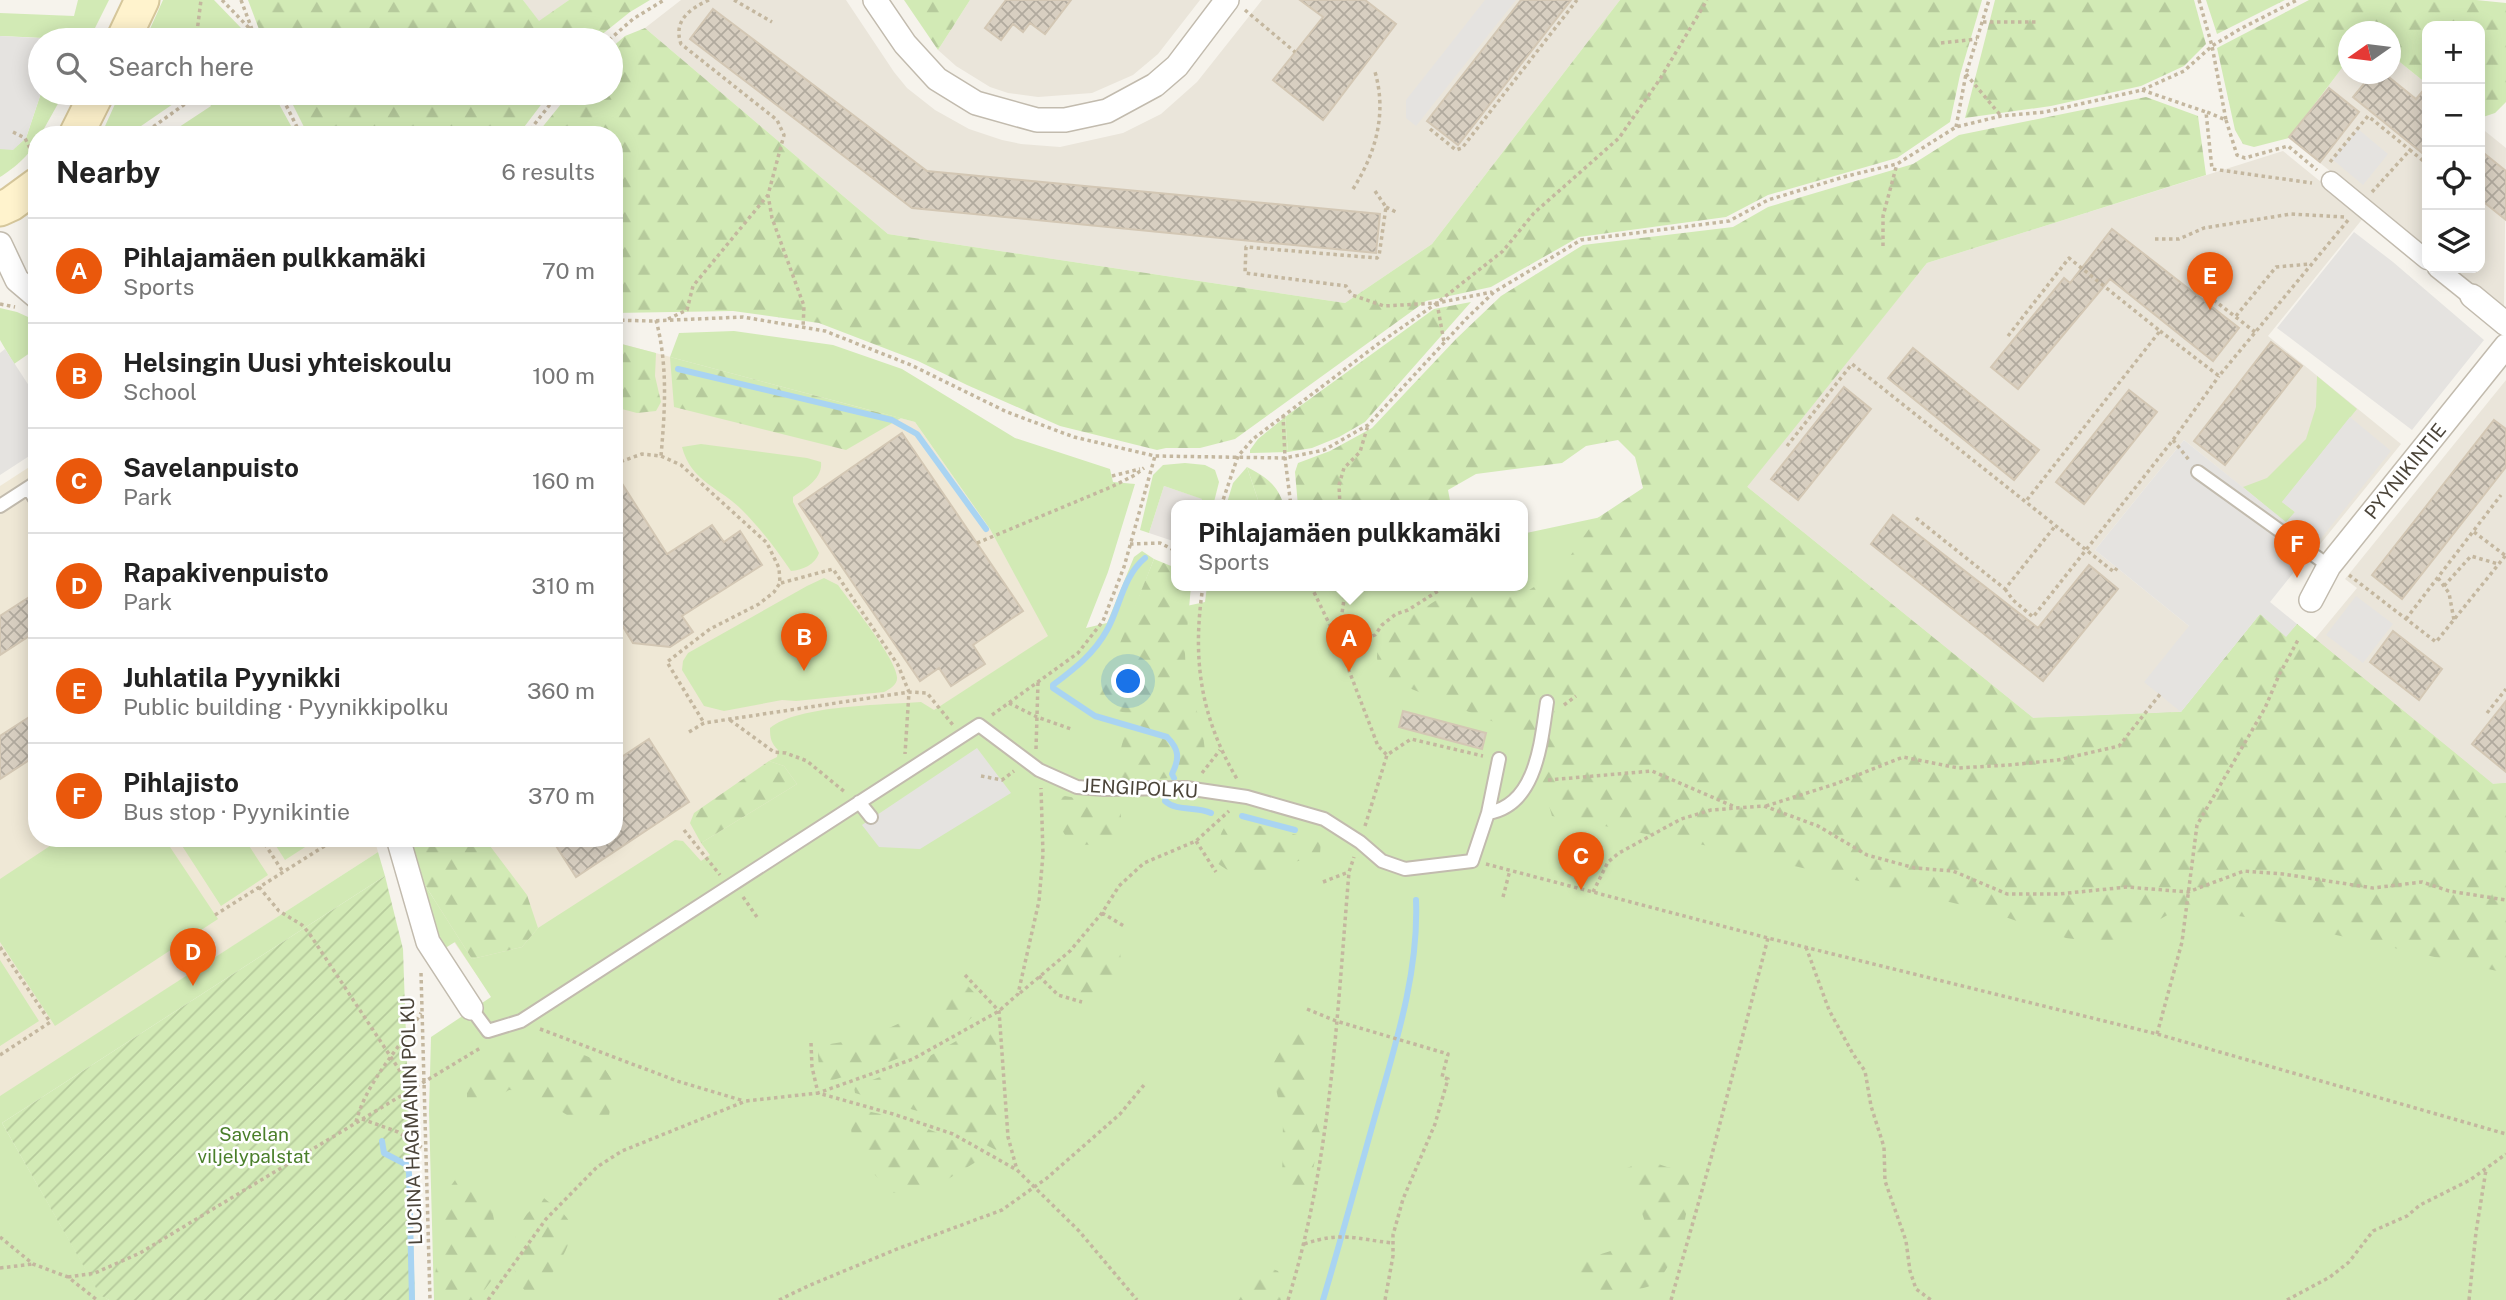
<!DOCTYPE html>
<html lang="en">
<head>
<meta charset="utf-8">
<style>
  :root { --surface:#fff; --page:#f6f6f6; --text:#222; --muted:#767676; --line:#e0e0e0; --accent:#ea580c }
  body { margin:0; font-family:"Public Sans",sans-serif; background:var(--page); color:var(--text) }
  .controls { position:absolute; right:21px; top:21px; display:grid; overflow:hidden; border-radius:14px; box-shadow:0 4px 18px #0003 }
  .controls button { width:63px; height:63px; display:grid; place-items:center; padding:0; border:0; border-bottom:2px solid var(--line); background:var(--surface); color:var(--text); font:35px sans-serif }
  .compass { position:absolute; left:2338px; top:21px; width:63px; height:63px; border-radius:50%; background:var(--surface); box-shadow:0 4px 18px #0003; rotate:256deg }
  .you { position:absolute; left:1129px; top:682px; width:24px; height:24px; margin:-18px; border:5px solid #fff; border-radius:50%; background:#1a73e8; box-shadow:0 0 0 10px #1a73e833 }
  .badge { display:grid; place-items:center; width:46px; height:46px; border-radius:50%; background:var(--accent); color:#fff; font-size:23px; font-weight:700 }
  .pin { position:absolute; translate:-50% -58px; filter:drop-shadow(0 2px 4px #0008) }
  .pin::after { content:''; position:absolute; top:37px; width:24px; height:21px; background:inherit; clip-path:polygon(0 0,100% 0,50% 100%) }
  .popup { position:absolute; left:1171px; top:500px; width:357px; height:91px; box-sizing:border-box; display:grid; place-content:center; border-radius:14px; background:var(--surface); filter:drop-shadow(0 2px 5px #0005); font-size:23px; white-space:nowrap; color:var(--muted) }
  .popup b { font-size:26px; color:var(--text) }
  .popup::after { content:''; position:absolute; left:50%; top:100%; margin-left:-14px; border:14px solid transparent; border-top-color:var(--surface) }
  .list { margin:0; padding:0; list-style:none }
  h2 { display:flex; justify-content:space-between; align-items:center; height:91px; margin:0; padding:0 28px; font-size:30px }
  h2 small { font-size:23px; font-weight:400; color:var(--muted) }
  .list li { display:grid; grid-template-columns:46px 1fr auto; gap:21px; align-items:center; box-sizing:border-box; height:105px; padding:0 28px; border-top:2px solid var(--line) }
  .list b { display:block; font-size:26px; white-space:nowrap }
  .list p { margin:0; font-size:23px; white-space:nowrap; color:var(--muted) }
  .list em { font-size:23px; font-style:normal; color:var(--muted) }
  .icon { flex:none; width:38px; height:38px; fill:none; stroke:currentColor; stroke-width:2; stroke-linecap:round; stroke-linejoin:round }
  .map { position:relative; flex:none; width:2506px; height:1300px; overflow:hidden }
  .search { position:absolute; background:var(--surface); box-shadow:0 4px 18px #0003; left:28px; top:28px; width:595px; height:77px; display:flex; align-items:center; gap:18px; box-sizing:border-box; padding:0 24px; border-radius:38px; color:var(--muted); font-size:26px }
  .panel { position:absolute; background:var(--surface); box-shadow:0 4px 18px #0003; left:28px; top:126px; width:595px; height:721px; border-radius:28px }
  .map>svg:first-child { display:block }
  .residential { fill:#eae5da }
  .industrial { fill:#e6e2dd }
  .education { fill:#efe8d6 }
  .green { fill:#d2eab5 }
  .forest { fill:url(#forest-firs) }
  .garden { fill:url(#garden-furrows) }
  .parking { fill:#e5e3e0 }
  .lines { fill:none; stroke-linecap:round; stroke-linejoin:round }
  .stream { stroke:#a9d4f2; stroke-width:6 }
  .building { fill:url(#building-cross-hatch); stroke:#d3c7b4; stroke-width:2 }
  .service-casing { stroke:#c2bbae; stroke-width:16 }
  .pedestrian-casing { stroke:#c2bbae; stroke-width:21 }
  .minor-casing { stroke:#c2bbae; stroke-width:26 }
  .secondary-casing { stroke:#d6c79b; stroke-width:37 }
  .path { stroke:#c4b79f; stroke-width:3.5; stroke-dasharray:3.5 3.5; stroke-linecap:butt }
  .service { stroke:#fff; stroke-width:12 }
  .pedestrian { stroke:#fff; stroke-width:18 }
  .minor { stroke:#fff; stroke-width:23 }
  .secondary { stroke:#fff3cd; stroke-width:33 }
  .labels { text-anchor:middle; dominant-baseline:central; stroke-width:5; stroke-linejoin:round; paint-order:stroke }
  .street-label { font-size:19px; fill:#4b4439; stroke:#fff }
  .park-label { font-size:19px; fill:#4a7f2a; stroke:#fff }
</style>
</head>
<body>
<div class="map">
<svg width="2506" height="1300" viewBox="0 0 2506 1300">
  <defs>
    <pattern id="forest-firs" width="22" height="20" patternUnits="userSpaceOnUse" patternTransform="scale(1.75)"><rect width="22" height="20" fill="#d2eab5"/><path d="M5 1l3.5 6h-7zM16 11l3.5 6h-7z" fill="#b6ca9c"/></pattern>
    <pattern id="garden-furrows" width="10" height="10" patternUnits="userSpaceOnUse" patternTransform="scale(1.75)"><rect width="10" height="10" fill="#d2eab5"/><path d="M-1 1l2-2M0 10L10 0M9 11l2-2" fill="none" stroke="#b6ca9c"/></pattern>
    <pattern id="building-cross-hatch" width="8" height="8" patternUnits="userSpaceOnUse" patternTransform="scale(1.75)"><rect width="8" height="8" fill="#d8cfc1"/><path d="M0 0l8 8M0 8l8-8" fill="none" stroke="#b1aa9e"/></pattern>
  </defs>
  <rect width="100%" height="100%" fill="#f6f3ec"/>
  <path class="residential" d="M 523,0 L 569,0 L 539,22 Z
    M 681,0 L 846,0 L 894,72 L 907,88 L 935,110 L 969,129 L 1002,140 L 1021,144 L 1060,147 L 1123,133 L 1161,114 L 1197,82 L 1262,0 L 1620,0 L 1432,244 L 1345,303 L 888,234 L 645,28 Z
    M 970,0 L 1200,0 L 1158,54 L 1133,75 L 1092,93 L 1038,97 L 1008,93 L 990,87 L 956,66 L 938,50 Z
    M 2391,55 L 2427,84 L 2427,249 L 2289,138 L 2348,60 L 2348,74 L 2390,74 Z
    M 2480,127 L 2506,148 L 2504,311 L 2450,268 L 2480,268 Z
    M 2283,151 L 2364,217 L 2268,336 L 2401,444 L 2317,548 L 2184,440 L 2095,550 L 2189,626 L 2181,712 L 2033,718 L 1746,486 L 1927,263 Z
    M 2506,380 L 2506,783 L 2493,784 L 2314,640 L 2357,588 L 2345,579 Z"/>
  <path class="industrial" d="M 1164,486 L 1203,499 L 1200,506 L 1176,506 L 1176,542 L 1149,533 Z"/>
  <path class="education" d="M 614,342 L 915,422 L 990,529 L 1049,636 L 492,997 L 454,942 L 406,838 L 614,838 Z
    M 37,462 L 37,838 L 374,838 L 378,852 L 0,1097 L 0,486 Z"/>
  <path class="green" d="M 78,0 L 109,0 L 89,40 L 0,36 L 0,13 L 74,16 Z
    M 163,0 L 214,0 L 243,30 L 246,40 L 145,40 Z
    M 41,93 L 64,93 L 41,134 L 37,135 C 36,151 13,169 0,177 L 0,149 L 13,149 L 26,138 Z
    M 120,93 L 189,93 L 128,135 L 101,135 Z
    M 211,93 L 273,93 L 296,135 L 167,135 L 211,106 L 205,96 Z
    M 0,308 L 17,312 L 37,321 L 37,348 L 14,364 L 0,340 Z
    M 734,331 L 833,345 L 902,369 L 1015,438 L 1110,469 L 1113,482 L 1135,484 L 1108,572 L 1086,628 L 1107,623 L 1134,557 L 1142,551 L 1154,559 L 1131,618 L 1205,602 L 1207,586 L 1522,586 L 1522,534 L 1746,486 L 2033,718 L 2181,712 L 2260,614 L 2286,636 L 2297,624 L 2493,784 L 2506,783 L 2506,1300 L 434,1300 L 429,1111 L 431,1037 L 491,997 L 455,942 L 442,950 L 418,874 L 472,959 L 522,947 L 538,928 L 675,840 L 683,841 L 701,861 L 710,855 L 701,843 L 797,784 L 784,766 L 769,761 L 777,757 L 778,750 C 771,743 770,738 770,728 C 798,705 884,705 921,702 L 934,710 L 1048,636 L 990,529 L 915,422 L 670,357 L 679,333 Z
    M 2317,376 L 2357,409 L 2282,502 L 2295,512 L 2286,523 L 2243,487 L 2267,478 L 2306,439 L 2316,407 Z
    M 1285,417 L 1288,452 L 1250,453 L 1250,450 L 1258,439 Z
    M 701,444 L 807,458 L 821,462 C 823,479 804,489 793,497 L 793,502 L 819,553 C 815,565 802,570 791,571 C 776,549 760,528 742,510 C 721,488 691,482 682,447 Z
    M 1185,463 L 1205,465 L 1215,470 L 1219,482 L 1213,506 L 1200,506 L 1202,499 L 1164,486 L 1149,533 L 1140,530 L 1153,475 L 1163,465 Z
    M 1247,467 L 1260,506 L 1226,506 L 1233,483 Z
    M 824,578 L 838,585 C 850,602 896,658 897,677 C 898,684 890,689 884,692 L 796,701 L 782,700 L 724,711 L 704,706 L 682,670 L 683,661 L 688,653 L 807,586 Z
    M 62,838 L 164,838 L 218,919 L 55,1026 L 0,942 L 0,879 Z
    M 177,838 L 244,838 L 268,875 L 221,906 Z
    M 271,838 L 319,838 L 285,860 Z
    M 378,852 L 385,876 L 2,1123 L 100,1294 L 109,1300 L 0,1300 L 0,1096 Z
    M 0,960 L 39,1021 L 0,1046 Z"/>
  <path class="forest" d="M 248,0 L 523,0 L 539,21 L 569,0 L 650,0 L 630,12 L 595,40 L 263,40 Z
    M 904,0 L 970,0 L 938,50 Z
    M 1620,0 L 1982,0 L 1960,75 L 1950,122 L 1897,158 L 1768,195 L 1726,217 L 1579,237 L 1491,287 L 1426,301 L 1235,439 L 1200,448 L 1166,448 L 1157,450 L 1060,426 L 967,385 L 918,361 L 819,323 L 733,311 L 614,313 L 614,135 L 536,135 L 570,93 L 611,93 L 611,48 L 625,36 L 645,28 L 888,234 L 1345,303 L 1432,244 Z
    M 1995,0 L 2194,0 L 2206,44 L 2184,66 L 2141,86 L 2051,106 L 1965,118 Z
    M 2206,0 L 2285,0 L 2217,34 Z
    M 2309,0 L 2476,0 L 2506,3 L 2506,102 L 2495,113 L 2480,118 L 2480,26 L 2427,26 L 2427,84 L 2391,55 L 2390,32 L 2348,32 L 2348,60 L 2289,138 L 2254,147 L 2243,144 L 2235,130 L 2217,48 Z
    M 287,93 L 550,93 L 518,135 L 308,135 Z
    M 2146,97 L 2198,116 L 2206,175 L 1927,263 L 1747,487 L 2033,718 L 2181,712 L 2260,614 L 2286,636 L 2297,624 L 2493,784 L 2506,783 L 2506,973 L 2274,921 L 2195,910 L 2171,913 L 2116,944 L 2066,938 L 1988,911 L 1699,844 L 1552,816 L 1541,778 L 1557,698 L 1543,695 L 1534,738 L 1384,678 C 1382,672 1377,663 1377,657 C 1380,620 1432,612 1452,586 L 1499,586 L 1505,595 L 1529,590 L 1559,572 L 1596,519 L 1643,488 L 1635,457 L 1618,440 L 1586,446 L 1562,463 L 1476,474 L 1448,490 L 1451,506 L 1298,506 L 1295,472 L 1298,463 L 1330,451 L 1372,428 L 1456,339 L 1501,296 L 1583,245 L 1733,227 L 1768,207 L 1913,164 L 1959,135 Z
    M 1471,302 L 1365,422 L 1339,437 L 1312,448 L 1288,452 L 1285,417 L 1434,309 Z
    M 614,342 L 656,353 L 655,376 L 661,402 L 656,411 L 637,413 L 614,407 Z
    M 670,357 L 873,411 L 901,418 L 846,450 L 674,407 Z
    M 1247,467 C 1266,477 1278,485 1284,506 L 1260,506 Z
    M 1154,559 L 1176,568 L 1176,586 L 1191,586 L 1185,653 L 1186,678 L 1202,727 L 1205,751 L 1183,777 L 1117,782 L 1115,771 L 1130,714 L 1095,705 Z
    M 769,761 L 784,766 L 797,784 L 701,843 L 690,823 L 694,813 Z
    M 1065,796 L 1076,798 L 1088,805 L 1120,808 C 1128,838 1089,856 1067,837 C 1059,830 1058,810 1057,799 Z
    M 1233,819 L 1321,841 L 1320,854 C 1309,859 1299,860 1289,864 C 1257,877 1248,886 1217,863 C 1218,845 1218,829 1233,819 Z
    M 410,838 L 484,838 L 527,895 L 538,928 L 522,947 L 472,959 L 418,874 L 406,840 Z
    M 1105,940 L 1119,945 C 1120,952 1122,960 1119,967 C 1113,984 1086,1001 1069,995 C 1062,993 1056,987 1051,982 L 1053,974 L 1082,944 Z
    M 960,980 C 970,987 979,995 981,1008 C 951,1045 874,1068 829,1081 C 817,1073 818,1058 818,1045 C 870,1042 923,1018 960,980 Z
    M 990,1022 L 996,1033 L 1003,1140 L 1001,1147 L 996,1150 L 921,1112 L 855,1093 L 854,1087 L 919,1062 Z
    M 1299,1032 L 1317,1034 L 1323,1040 L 1311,1061 L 1305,1081 L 1305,1091 L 1320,1133 L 1308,1196 L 1289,1199 L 1282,1190 L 1283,1119 L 1271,1068 L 1283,1046 Z
    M 559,1044 L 600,1062 L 614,1082 L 609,1116 L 593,1120 L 567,1115 L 529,1091 L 509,1090 L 476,1110 L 467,1101 L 467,1071 L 517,1047 Z
    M 850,1108 C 903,1117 938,1130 984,1157 L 935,1187 L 893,1193 L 872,1172 L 852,1143 Z
    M 1647,1160 L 1667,1167 L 1687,1169 C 1688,1176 1690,1184 1689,1191 C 1689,1214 1673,1273 1652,1285 C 1642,1290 1624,1290 1614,1290 C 1594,1292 1583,1286 1572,1270 L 1592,1257 L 1626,1246 L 1647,1228 L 1627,1168 Z
    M 476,1175 L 491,1202 L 498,1244 L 494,1277 L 477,1300 L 435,1300 L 434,1282 L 447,1191 L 458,1176 Z
    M 544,1198 C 552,1205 564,1212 569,1221 C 579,1240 551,1274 541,1290 L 526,1292 C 507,1271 510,1237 527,1214 C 532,1208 539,1203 544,1198 Z
    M 1270,1268 L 1278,1271 L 1284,1284 L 1281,1300 L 1236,1300 C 1244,1282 1249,1271 1270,1268 Z"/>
  <path class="garden" d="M 385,876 L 403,949 L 415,1300 L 109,1300 L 100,1295 L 2,1123 Z"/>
  <path class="parking" d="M 1485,0 L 1516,0 L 1416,126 L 1406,118 L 1406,100 Z
    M 0,36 L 57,39 L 40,40 L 41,93 L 26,138 L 13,150 L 0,149 Z
    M 2358,129 L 2388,154 L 2363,185 L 2332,159 Z
    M 2354,232 L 2393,262 L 2484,340 L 2412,430 L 2277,328 Z
    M 5,349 L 37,398 L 37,451 L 0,475 L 0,353 Z
    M 2350,417 L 2391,451 L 2270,602 L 2297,624 L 2286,637 L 2260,614 L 2181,712 L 2144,682 L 2189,626 L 2095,550 L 2184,440 L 2286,522 L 2295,512 L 2282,502 Z
    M 2356,596 L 2393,624 L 2363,663 L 2326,635 Z
    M 977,748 L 1011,793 L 920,849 L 879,847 L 862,825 Z"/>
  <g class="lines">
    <path class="stream" d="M 678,369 L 892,420 L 917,434 L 986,529
      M 1145,558 C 1123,576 1120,607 1107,630 C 1094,654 1074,669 1053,685 L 1053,688 L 1095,716 L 1167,737 C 1179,749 1180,758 1172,774 L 1174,778
      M 1166,797 L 1165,801 C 1177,812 1196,806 1211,813
      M 1242,816 L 1295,830
      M 382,1141 L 384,1153 L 407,1165 L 409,1173 L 412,1300
      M 1323,1300 C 1341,1240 1357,1180 1374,1120 C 1394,1049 1419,975 1416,900"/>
  </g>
  <path class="building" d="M 1006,0 L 1071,0 L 1045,34 L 1030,23 L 1023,32 L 1013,24 L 1001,40 L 985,28 Z
    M 1300,0 L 1365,0 L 1396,24 L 1323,120 L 1273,80 L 1323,17 Z
    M 1521,0 L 1571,0 L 1458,145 L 1427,121 Z
    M 713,9 L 927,171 L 1380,214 L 1376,253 L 912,208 L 690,39 Z
    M 2372,74 L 2385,74 L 2416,99 L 2427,86 L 2427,157 L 2353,97 Z
    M 2329,88 L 2359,112 L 2320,162 L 2289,137 Z
    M 2480,150 L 2506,171 L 2506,220 L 2480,199 Z
    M 2112,229 L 2239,328 L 2213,361 L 2110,279 L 2018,389 L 1991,367 L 2064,278 L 2070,283 Z
    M 2271,342 L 2302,366 L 2225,465 L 2194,441 Z
    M 1913,348 L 2039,450 L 2014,480 L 1888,378 Z
    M 1844,387 L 1871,409 L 1798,500 L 1771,479 Z
    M 2129,390 L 2157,412 L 2084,504 L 2056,482 Z
    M 2494,420 L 2506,429 L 2506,467 L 2402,599 L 2372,575 Z
    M 902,433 L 1023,611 L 973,645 L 985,664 L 951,686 L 939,668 L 920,681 L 799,504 Z
    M 614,471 L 667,554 L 712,525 L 724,542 L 740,531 L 762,565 L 682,616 L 693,632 L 670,647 L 633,643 L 617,617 L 620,584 L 614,575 Z
    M 1893,515 L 2038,628 L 2089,565 L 2118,589 L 2043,681 L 1871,544 Z
    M 37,592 L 37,631 L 0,655 L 0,616 Z
    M 2393,631 L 2442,669 L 2419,700 L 2370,662 Z
    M 2506,701 L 2506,772 L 2472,744 Z
    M 1403,711 L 1486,733 L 1482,749 L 1399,727 Z
    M 37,712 L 37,755 L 0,779 L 0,736 Z
    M 649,739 L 689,802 L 576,877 L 551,838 L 614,838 L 614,762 Z"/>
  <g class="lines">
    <g class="service-casing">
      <path id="service" d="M 2198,472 L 2329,566
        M 28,488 L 37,502
        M 0,506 L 37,482
        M 859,802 L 871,817
        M 1488,813 C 1537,805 1541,741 1547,702
        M 471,1008 L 488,1031 L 521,1021 L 979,725 L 1039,770 L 1077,787 L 1104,789 L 1186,788 L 1247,797 L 1324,819 L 1360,842 L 1382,861 L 1405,869 L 1472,861 L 1488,813 L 1499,759"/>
    </g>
    <g class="pedestrian-casing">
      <path id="pedestrian" d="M 2331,181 L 2427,260
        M 2437,268 L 2472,296"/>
    </g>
    <g class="minor-casing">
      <path id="minor" d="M 875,0 L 905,44 L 937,79 L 976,103 L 1037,120 L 1065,120 L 1107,111 L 1155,85 L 1177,66 L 1227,0
        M 0,244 L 17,280 L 37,297
        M 2472,296 L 2506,324
        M 2311,600 L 2329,566 L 2506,346
        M 398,838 L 428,942 L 471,1008"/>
    </g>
    <g class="secondary-casing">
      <path id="secondary" d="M 123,40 L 142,0
        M 76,135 L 97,93
        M 0,209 L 11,204 L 37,185"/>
    </g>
    <path class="path" d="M 222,0 L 252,31
      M 241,0 L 256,40
      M 709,0 C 689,9 673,21 681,44 L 777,120 L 784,135 L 768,195 L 772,218 L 804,306 L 803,328
      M 734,0 L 772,22
      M 2199,0 L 2212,46 L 2226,120 L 2207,112
      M 1245,10 L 1295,52
      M 1983,22 L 2038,22
      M 196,40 L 201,0
      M 609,40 L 633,19 L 664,0
      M 1941,43 L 1977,39
      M 1966,74 L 2001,116
      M 2142,90 L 2206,112 L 2212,169 L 2312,183
      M 280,93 L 301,135
      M 2226,120 L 2237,155 L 2245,158 L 2288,146 L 2317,170
      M 1956,127 L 1966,74 L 1989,0
      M 1430,129 L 1456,150 L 1462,148 L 1577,0
      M 13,132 L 25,138 L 35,159
      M 142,135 L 200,93
      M 526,135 L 559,93
      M 2330,162 L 2368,116 L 2410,150
      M 1353,189 C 1376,153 1387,113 1375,72
      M 1375,191 L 1386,207 L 1379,256 L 1377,258 L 1246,247 L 1245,273 L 1346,286 L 1352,295 L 1384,306 L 1437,303 L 1492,292
      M 2372,192 L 2410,150 L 2427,164
      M 2480,206 L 2482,208
      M 1386,207 L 1398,213
      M 2155,239 L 2179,239 L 2204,228 L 2291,214 L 2344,217
      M 1883,246 L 1883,216 L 1897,164
      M 2197,287 L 2255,332
      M 1437,303 L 1444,342
      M 0,304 L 15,307
      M 2236,316 L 2276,267 L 2310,264
      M 668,319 L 687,310 L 693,286 L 768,195
      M 614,320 L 650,321 L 743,317 L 825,331 L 911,365 L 1007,412 L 1074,437 L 1155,456 L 1285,458 L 1324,450 L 1368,425 L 1466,319 L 1494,292 L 1581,240 L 1729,221 L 1768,200 L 1847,176 L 1897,164 L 1956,127 L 2001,116 L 2045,112 L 2142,90 L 2184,71 L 2212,46 L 2240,29 L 2297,0
      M 656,320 C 668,365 665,410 661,456
      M 2160,331 L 2219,376 L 2349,219
      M 2008,336 L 2069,258 L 2160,331 L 2026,501
      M 1283,415 L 1285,458 L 1291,506
      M 2173,440 L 2189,460
      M 1787,446 L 1852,364 L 2114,572 L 2117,568
      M 614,464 L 642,454 L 661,456 L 681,465 L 767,543 L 779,568 L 780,583 L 774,592 L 759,604 L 710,629 L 667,662 L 704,723
      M 1112,476 L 1140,469
      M 1221,506 L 1238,456 L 1253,439 L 1378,344 L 1437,303 L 1503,251 L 1534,213 L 1619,138 L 1660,79 L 1707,0
      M 1340,506 L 1339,485 L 1344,468 L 1360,452 L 1368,425
      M 1469,506 L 1483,502 L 1490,506
      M 1916,518 L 2005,589 L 2056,525
      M 2474,532 L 2506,556
      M 977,543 L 1111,487 L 1135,475 L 1144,468
      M 1130,544 L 1160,543 L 1176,551
      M 2349,575 L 2436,642 L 2506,555
      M 2438,578 L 2449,593 L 2454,620
      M 781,583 L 833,569 L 898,665 L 909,692 L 905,754
      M 1203,586 C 1192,658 1200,716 1237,779
      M 1311,586 L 1338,642 L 1378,746 L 1387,755
      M 2444,586 L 2471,556 L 2498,564
      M 2005,589 L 2013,600 L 2033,617 L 2173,440 L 2219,376
      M 2406,619 L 2501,495
      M 1338,640 L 1346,586
      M 1341,651 L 1355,643 L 1375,635 L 1382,625 L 1396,614 L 1408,610 L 1438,591 L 1441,586
      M 1009,703 L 1037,717 L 1071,729
      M 1564,705 L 1576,696
      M 2487,713 L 2506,689
      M 992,715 L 1078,653 L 1103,621 L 1124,567 L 1155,456
      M 730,720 L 774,752 L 786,753 L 807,761 L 846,793
      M 689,732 L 704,723 L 909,692 L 927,693 L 953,725
      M 1036,749 L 1038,682
      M 1202,773 L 1220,750
      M 981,776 L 1002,780 L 1014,771
      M 1548,780 L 1652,771 L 1735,807
      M 1766,806 L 1835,784 L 1903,757 L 1958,768 L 2009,765 L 2058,760 L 2119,746 L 2161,693
      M 1365,826 L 1387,755 L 1411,739 L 1483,756
      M 684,830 L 720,875
      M 261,838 L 283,872
      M 1196,841 L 1216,872
      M 1486,864 L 1768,938 L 2157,1034 L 2506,1134
      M 1323,882 L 1349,872
      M 259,887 L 279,911 L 302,925 L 309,933 L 412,1089
      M 1593,892 L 1608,862 L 1619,853 L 1681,819 L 1711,810 L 1764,806 L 1818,826 L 1867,855 L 1915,868 L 1953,871 L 2007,894 L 2059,894 L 2127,887 L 2188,892 L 2244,871 L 2283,874 L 2373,888 L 2422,882 L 2449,891 L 2506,900
      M 743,897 L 759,920
      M 1503,897 L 1510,870
      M 1102,913 L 1124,926
      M 215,915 L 334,840 L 333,838
      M 0,947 L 50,1022
      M 1806,947 L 1829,1010 L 1853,1054 L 1865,1071 L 1871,1106 L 1884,1147 L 1885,1181 L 1906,1241 L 1910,1271 L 1916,1289 L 1931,1300
      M 421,973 L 430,1300
      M 965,975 L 999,1011 L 1008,1137 L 1017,1170
      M 1039,976 L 1058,995 L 1082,1002
      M 1020,993 L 1070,951 L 1102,913 L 1119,886 L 1144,863 L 1196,841 L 1229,811
      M 1307,1009 L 1336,1021 L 1448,1054 L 1442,1077 L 1448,1079 L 1435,1124 L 1403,1199 L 1393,1235 L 1393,1256 L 1385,1300
      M 540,1029 L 677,1081 L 744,1101
      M 2157,1034 L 2182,942 L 2197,825 L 2265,708 L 2279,675 L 2298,640
      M 811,1043 L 812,1067 L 818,1093 L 913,1059 L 999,1011 L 1018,994 L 1039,901 L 1043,854 L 1041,788
      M 0,1055 L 52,1021
      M 362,1119 L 398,1132 L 426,1150
      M 356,1122 C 367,1080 399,1050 421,1013
      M 0,1237 L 33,1264 L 68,1277 L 97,1300
      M 1304,1244 C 1343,1231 1354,1239 1393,1243
      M 0,1268 L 33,1264
      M 68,1277 L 95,1273 L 140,1253 L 482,1047
      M 488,1300 L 546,1219 L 597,1167 L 622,1151 L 746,1101 L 818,1093 L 893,1114 L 953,1134 L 1017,1170 L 1079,1231 L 1137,1300
      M 779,1300 L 808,1286 L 897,1249 L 1002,1210 L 1047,1178 L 1120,1114 L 1144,1085
      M 1288,1300 C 1331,1162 1337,1015 1349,872 L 1354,857
      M 1671,1300 L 1710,1162 L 1768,938
      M 2287,1300 L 2330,1277 L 2349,1262 L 2373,1231 L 2407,1216 L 2420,1205 L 2470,1180 L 2506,1154
      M 2469,1300 L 2476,1232 L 2486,1170"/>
    <use href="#service" class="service"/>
    <use href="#pedestrian" class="pedestrian"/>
    <use href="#minor" class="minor"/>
    <use href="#secondary" class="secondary"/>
  </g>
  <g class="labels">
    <g class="street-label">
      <text transform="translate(2405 471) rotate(-51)">PYYNIKINTIE</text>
      <text transform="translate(1140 788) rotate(3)">JENGIPOLKU</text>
      <text transform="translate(411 1121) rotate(-92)">LUCINA HAGMANIN POLKU</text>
    </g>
    <g class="park-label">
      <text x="254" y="1134">Savelan<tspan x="254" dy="22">viljelypalstat</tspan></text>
    </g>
  </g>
</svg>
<div class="controls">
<button>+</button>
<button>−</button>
<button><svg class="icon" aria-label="locate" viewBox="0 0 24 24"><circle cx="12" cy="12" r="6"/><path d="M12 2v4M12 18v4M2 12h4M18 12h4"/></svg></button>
<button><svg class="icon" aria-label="layers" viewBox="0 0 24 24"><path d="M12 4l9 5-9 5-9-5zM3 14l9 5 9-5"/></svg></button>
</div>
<svg class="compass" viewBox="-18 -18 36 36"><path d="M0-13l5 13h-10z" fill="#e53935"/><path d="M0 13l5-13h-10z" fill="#767676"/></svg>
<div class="you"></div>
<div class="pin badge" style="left:1349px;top:672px">A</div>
<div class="popup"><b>Pihlajamäen pulkkamäki</b>Sports</div>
<div class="pin badge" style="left:804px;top:671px">B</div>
<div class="pin badge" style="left:1581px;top:890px">C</div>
<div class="pin badge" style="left:193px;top:986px">D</div>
<div class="pin badge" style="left:2210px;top:310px">E</div>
<div class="pin badge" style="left:2297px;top:578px">F</div>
<div class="search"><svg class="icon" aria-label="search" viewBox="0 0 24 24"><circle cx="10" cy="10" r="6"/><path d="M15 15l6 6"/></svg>Search here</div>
<section class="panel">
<h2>Nearby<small>6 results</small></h2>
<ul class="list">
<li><span class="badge">A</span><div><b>Pihlajamäen pulkkamäki</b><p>Sports</p></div><em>70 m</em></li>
<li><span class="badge">B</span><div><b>Helsingin Uusi yhteiskoulu</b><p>School</p></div><em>100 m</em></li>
<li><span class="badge">C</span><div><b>Savelanpuisto</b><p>Park</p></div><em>160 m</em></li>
<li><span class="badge">D</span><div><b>Rapakivenpuisto</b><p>Park</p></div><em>310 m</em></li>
<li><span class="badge">E</span><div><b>Juhlatila Pyynikki</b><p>Public building · Pyynikkipolku</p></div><em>360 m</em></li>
<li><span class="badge">F</span><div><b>Pihlajisto</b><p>Bus stop · Pyynikintie</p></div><em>370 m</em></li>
</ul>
</section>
</div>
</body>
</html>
